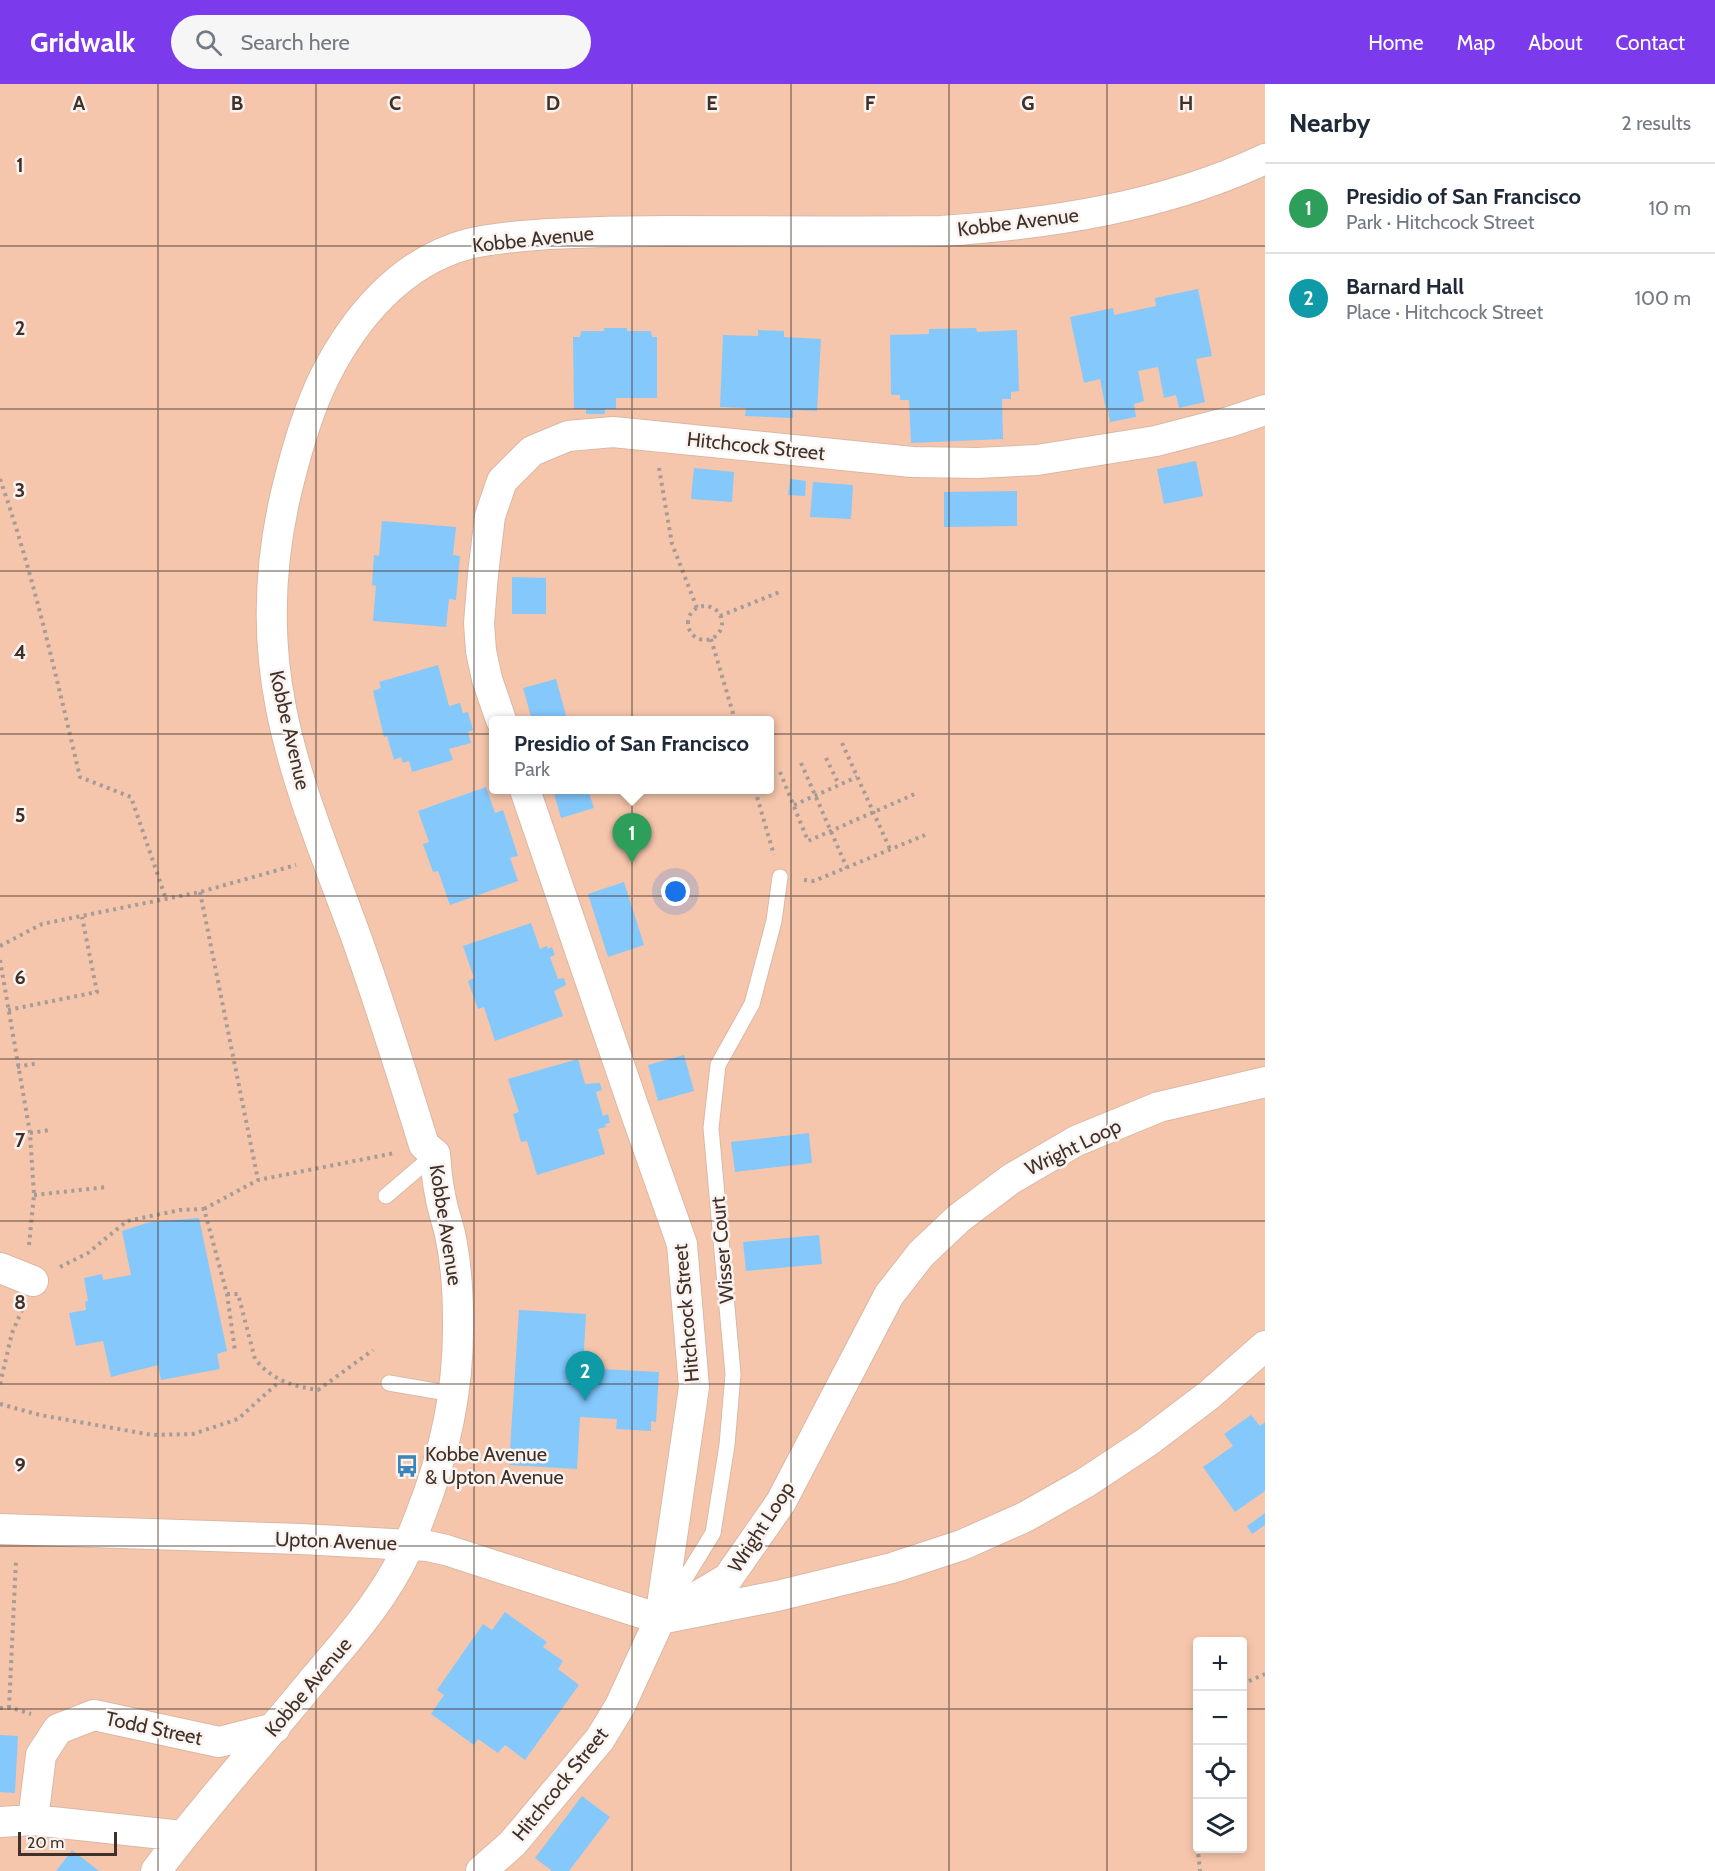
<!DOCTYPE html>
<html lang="en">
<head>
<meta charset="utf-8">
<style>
  :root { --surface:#fff; --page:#f6f6f7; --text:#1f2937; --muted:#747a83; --line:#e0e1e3; --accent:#7c3aed }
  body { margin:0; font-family:Cabin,sans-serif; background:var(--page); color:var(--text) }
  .controls { position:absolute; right:18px; bottom:18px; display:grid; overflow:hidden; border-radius:6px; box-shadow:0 3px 9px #0003 }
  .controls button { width:54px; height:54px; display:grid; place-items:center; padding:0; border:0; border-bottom:2px solid var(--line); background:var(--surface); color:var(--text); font:30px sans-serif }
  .scale { position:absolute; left:18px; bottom:15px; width:99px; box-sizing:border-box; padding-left:6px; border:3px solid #3f312a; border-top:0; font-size:16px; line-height:21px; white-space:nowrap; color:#3f312a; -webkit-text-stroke:4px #faf3ef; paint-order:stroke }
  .you { position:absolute; left:676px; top:808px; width:21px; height:21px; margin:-15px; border:4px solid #fff; border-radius:50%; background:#1a73e8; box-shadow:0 0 0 9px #1a73e833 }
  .badge { display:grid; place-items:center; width:39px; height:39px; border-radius:50%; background:var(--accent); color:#fff; font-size:20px; font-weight:700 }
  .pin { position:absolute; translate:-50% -50px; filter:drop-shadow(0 2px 3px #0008) }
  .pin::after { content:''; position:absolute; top:32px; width:21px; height:18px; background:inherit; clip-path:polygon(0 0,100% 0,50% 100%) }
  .popup { position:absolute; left:489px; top:632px; width:285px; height:78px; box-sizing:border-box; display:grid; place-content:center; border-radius:6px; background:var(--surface); filter:drop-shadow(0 2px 4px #0005); font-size:20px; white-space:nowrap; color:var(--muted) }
  .popup b { font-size:22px; color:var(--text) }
  .popup::after { content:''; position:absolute; left:50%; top:100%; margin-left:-12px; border:12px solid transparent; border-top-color:var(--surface) }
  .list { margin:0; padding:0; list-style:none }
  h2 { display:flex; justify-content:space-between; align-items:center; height:78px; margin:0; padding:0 24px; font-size:26px }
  h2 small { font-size:20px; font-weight:400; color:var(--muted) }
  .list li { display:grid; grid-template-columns:39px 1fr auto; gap:18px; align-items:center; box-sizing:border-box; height:90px; padding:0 24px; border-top:2px solid var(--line) }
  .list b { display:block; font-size:22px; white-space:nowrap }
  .list p { margin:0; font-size:20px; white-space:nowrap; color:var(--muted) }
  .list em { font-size:20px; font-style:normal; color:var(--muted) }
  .icon { flex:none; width:33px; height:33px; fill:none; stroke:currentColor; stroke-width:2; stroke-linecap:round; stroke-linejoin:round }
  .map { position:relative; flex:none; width:1265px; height:1787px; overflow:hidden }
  header { display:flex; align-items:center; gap:36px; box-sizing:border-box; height:84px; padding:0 30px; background:var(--accent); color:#fff }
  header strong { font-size:28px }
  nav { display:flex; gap:33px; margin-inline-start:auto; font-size:21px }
  .search { width:420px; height:54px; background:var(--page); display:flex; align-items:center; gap:15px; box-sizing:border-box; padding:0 21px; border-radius:33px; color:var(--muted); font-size:22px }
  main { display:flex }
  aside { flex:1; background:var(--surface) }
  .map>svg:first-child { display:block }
  .green { fill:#f6c6ac; fill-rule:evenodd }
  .building { fill:#84c8fc }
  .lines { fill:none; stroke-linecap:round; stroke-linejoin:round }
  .service-casing { stroke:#dab8a5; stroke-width:17 }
  .minor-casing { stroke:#dab8a5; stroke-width:32 }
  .path { stroke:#a69c97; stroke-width:4; stroke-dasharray:3 4.5; stroke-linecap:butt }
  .service { stroke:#fff; stroke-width:15 }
  .minor { stroke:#fff; stroke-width:30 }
  .grid { fill:none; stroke:#3f312a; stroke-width:1.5; stroke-opacity:0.55 }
  .labels { text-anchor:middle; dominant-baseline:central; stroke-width:5; stroke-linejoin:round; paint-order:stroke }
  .street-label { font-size:20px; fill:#3f312a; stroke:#faf3ef }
  .poi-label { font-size:20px; fill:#3f312a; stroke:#faf3ef; text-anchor:start }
  .grid-label { font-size:20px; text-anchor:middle; font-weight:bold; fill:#3f312a; stroke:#faf3ef; stroke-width:5; stroke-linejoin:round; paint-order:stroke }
</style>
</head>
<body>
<header>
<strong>Gridwalk</strong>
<div class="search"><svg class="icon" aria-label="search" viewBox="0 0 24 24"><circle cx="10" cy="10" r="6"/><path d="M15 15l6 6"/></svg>Search here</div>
<nav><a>Home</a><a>Map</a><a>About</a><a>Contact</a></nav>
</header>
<main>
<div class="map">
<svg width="1265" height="1787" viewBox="0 0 1265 1787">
  <rect width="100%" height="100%" fill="#faf3ef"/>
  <path class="green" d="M 0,0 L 1265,0 L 1265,1787 L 0,1787 ZM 494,636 L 770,636 L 770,706 L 494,706 ZM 1198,1558 L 1242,1558 L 1242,1764 L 1198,1764 Z"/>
  <path class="building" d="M 1198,205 L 1212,272 L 1196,275 L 1205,318 L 1179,324 L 1176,311 L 1164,314 L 1158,283 L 1138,287 L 1144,317 L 1134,320 L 1136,333 L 1110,338 L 1108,325 L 1106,326 L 1100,295 L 1084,299 L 1070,233 L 1113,224 L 1114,231 L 1156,222 L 1155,214 Z
    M 604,244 L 627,244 L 627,247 L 651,247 L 652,253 L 657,253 L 657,314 L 616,314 L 616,325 L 605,325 L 605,330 L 586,330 L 586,325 L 574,325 L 573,253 L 580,253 L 581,247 L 604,247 Z
    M 976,244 L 977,248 L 1017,246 L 1019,307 L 1011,308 L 1011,315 L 1002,315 L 1003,355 L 911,359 L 909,316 L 900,316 L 900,311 L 891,311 L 890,251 L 929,250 L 929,245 Z
    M 758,246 L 784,247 L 784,253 L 821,255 L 817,327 L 793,326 L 793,334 L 745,332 L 746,324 L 720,323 L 723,251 L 758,252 Z
    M 1196,377 L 1203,412 L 1164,420 L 1157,385 Z
    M 694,384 L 734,388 L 732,418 L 691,415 Z
    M 790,395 L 806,397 L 805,412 L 788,411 Z
    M 813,398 L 853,401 L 851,435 L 810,433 Z
    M 1017,407 L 1017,442 L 944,443 L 944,408 Z
    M 382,437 L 456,443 L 453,471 L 460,472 L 456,516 L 449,515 L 446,543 L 373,537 L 376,502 L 372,501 L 374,471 L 379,472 Z
    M 512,493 L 546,494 L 546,530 L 512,530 Z
    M 438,581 L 449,622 L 460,619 L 463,629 L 468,628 L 473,646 L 468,648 L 471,659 L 449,665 L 453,676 L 412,688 L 409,677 L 403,679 L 401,673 L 394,676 L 387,652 L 384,653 L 373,607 L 381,604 L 379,598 Z
    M 556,595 L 567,635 L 560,636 L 532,636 L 523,604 Z
    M 486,703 L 495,729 L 503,726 L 518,772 L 510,774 L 518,797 L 450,821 L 438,787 L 433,788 L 423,760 L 429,758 L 418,727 Z
    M 553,706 L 588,706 L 594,724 L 561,734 Z
    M 624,798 L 644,861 L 608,873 L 588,810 Z
    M 531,839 L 540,865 L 547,862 L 548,865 L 552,863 L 555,871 L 550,873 L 558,895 L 564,894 L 566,901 L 554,907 L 563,932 L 495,957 L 484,923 L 478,925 L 468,897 L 474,894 L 463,862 Z
    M 684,971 L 694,1007 L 658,1017 L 648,981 Z
    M 578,975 L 585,1000 L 600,999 L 602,1006 L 596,1008 L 603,1032 L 608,1030 L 610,1039 L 605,1040 L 606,1043 L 598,1045 L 605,1070 L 537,1091 L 527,1057 L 521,1058 L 513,1030 L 519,1028 L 508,995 Z
    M 809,1049 L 812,1079 L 735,1088 L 731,1058 Z
    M 199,1134 L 227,1267 L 217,1270 L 220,1285 L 161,1296 L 158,1281 L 111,1293 L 103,1257 L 76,1262 L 69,1229 L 86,1226 L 85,1218 L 88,1217 L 84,1194 L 102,1190 L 103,1196 L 131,1191 L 122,1147 L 150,1138 Z
    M 819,1151 L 822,1180 L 746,1187 L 743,1158 Z
    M 519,1226 L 586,1230 L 583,1284 L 659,1288 L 656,1338 L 651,1337 L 651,1347 L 616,1345 L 617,1335 L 580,1333 L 577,1385 L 509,1381 Z
    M 1251,1331 L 1260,1342 L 1265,1338 L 1265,1407 L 1235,1428 L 1203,1383 L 1233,1362 L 1224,1350 Z
    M 1265,1429 L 1265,1441 L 1252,1450 L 1247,1442 Z
    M 505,1528 L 547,1558 L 543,1563 L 563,1577 L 558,1585 L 579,1601 L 525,1676 L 505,1661 L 498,1669 L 478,1655 L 474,1661 L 431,1630 L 444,1611 L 437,1606 L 483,1540 L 492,1546 Z
    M 0,1651 L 18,1652 L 15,1709 L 0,1708 Z
    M 582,1712 L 610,1733 L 569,1787 L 552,1787 L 535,1774 Z
    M 72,1766 L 99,1787 L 56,1787 Z"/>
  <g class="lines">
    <g class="service-casing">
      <path id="service" d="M 386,1112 L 435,1070
        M 389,1299 L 453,1310
        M 670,1519 L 713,1449 L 727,1361 L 733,1290 L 711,1044 L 718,981 L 752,920 L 774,837 L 780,793"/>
    </g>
    <g class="minor-casing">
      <path id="minor" d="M 501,636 L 487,595 L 481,567 L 479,539 L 483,490 L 490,432 L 502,397 L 532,367 L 568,352 L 613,348 L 912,378 L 977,379 L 1037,376 L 1156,357 L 1229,338 L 1265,326
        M 0,1184 L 33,1197
        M 0,1445 L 301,1455 L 428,1462 L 446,1466 L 660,1535 L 777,1512 L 892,1484 L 962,1461 L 1025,1433 L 1085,1399 L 1147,1358 L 1209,1311 L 1265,1262
        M 678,1524 L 728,1494 L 781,1418 L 889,1211 L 921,1170 L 959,1134 L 1011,1095 L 1076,1057 L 1159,1023 L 1265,998
        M 33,1736 L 41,1671 L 58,1645 L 94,1631 L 219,1658 L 275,1644
        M 0,1738 L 33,1736 L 182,1752
        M 156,1787 C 206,1720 262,1659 315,1594 C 344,1560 375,1525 397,1485 C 406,1469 412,1452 419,1435 C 445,1369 459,1307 458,1236 C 458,1207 456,1178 450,1150 C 447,1137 442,1124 440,1110 C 437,1097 436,1083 435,1070 L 424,1061 C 402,990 380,919 355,850 C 328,776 296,701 281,624 C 266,549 270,471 289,397 C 298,361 309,324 325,292 C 355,233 401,178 468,160 C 494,154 521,152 548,150 C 588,148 627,147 667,147 C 758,147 850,148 941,147 C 1051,140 1165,122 1265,75
        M 481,1787 L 512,1760 L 600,1655 L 620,1622 L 660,1535 L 694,1303 L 682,1160 L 634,1024 L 525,706"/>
    </g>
    <path class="path" d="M 659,384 L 672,460 L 697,524
      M 0,395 C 34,492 56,593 80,693 L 131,713 L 166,815
      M688 539a17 17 0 1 1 34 0a17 17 0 1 1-34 0Z
      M 720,532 L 782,507
      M 711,555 L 735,636
      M 842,659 L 890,765
      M 826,674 L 839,701
      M 801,679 L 847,784
      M 780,688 L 808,757 L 917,709
      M 755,706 L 774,771
      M 794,721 L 857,693
      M 804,796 L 814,797 L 925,751
      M 200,808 L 258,1096
      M 0,862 L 42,840 L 200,808 L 296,781
      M 0,876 L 30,1049 L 34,1111 L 29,1161
      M 8,926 L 97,908 L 82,833
      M 17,983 L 38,979
      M 30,1049 L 50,1046
      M 34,1111 L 107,1103
      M 204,1125 L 258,1096 L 395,1069
      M 60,1183 L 88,1169 L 127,1137 L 180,1126 L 204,1125 L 227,1210 L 235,1267
      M 227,1210 L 238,1210 L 255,1275 C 272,1296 292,1302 318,1306 L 373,1266
      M 0,1300 L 12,1249 L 22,1226
      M 0,1320 L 40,1331 L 152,1351 L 193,1350 L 238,1335 L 280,1297
      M 1242,1600 L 1265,1590
      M 0,1624 L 12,1624 L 31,1630
      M 9,1624 L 16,1476
      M 1198,1718 L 1195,1738 L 1200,1787"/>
    <use href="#service" class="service"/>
    <use href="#minor" class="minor"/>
  </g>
  <path class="grid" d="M 158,0 L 158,1787M 316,0 L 316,1787M 474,0 L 474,1787M 632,0 L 632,1787M 791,0 L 791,1787M 949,0 L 949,1787M 1107,0 L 1107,1787M 0,162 L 1265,162M 0,325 L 1265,325M 0,487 L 1265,487M 0,650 L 1265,650M 0,812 L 1265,812M 0,975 L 1265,975M 0,1137 L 1265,1137M 0,1300 L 1265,1300M 0,1462 L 1265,1462M 0,1625 L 1198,1625M 1242,1625 L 1265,1625"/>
  <defs>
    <g id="bus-bare" transform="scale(1.8)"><path d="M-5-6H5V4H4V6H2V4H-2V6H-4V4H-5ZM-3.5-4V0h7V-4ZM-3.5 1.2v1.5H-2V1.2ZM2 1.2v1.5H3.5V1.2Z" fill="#3c85b9" stroke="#faf3ef" stroke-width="2.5" paint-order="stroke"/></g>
  </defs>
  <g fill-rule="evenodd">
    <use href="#bus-bare" x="407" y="1382"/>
  </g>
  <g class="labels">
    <g class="street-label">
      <text transform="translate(1018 138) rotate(-7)">Kobbe Avenue</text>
      <text transform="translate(533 155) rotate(-6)">Kobbe Avenue</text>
      <text transform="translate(756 362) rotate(6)">Hitchcock Street</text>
      <text transform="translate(290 646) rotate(77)">Kobbe Avenue</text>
      <text transform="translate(1073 1063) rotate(-26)">Wright Loop</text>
      <text transform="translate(446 1141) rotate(81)">Kobbe Avenue</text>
      <text transform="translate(722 1166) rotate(-95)">Wisser Court</text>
      <text transform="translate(686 1229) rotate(-95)">Hitchcock Street</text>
      <text transform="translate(761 1443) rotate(-57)">Wright Loop</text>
      <text transform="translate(336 1457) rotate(2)">Upton Avenue</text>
      <text transform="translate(308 1603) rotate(-50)">Kobbe Avenue</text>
      <text transform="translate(154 1644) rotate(12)">Todd Street</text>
      <text transform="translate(560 1700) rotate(-51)">Hitchcock Street</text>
    </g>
    <g class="poi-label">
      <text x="425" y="1370">Kobbe Avenue<tspan x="425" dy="23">&amp; Upton Avenue</tspan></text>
    </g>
  </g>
  <g class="grid-label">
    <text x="79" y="26">A</text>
    <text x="237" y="26">B</text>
    <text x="395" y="26">C</text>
    <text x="553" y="26">D</text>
    <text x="712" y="26">E</text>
    <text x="870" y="26">F</text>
    <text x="1028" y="26">G</text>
    <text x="1186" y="26">H</text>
    <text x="20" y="88">1</text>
    <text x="20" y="251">2</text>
    <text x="20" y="413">3</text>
    <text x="20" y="575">4</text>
    <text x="20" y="738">5</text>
    <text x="20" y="900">6</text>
    <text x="20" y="1063">7</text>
    <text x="20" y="1225">8</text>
    <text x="20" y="1388">9</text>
  </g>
</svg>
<div class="controls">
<button>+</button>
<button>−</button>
<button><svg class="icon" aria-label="locate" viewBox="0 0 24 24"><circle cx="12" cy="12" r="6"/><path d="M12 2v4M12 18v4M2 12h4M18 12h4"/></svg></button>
<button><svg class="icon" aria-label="layers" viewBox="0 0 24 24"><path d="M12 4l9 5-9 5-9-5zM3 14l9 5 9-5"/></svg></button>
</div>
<div class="scale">20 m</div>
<div class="you"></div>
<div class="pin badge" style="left:632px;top:779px;background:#2e9e5b">1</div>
<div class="popup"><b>Presidio of San Francisco</b>Park</div>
<div class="pin badge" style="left:585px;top:1317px;background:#0f9aa8">2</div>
</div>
<aside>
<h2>Nearby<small>2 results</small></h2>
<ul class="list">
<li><span class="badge" style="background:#2e9e5b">1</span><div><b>Presidio of San Francisco</b><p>Park · Hitchcock Street</p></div><em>10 m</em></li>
<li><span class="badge" style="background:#0f9aa8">2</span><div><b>Barnard Hall</b><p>Place · Hitchcock Street</p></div><em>100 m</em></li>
</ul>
</aside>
</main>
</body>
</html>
